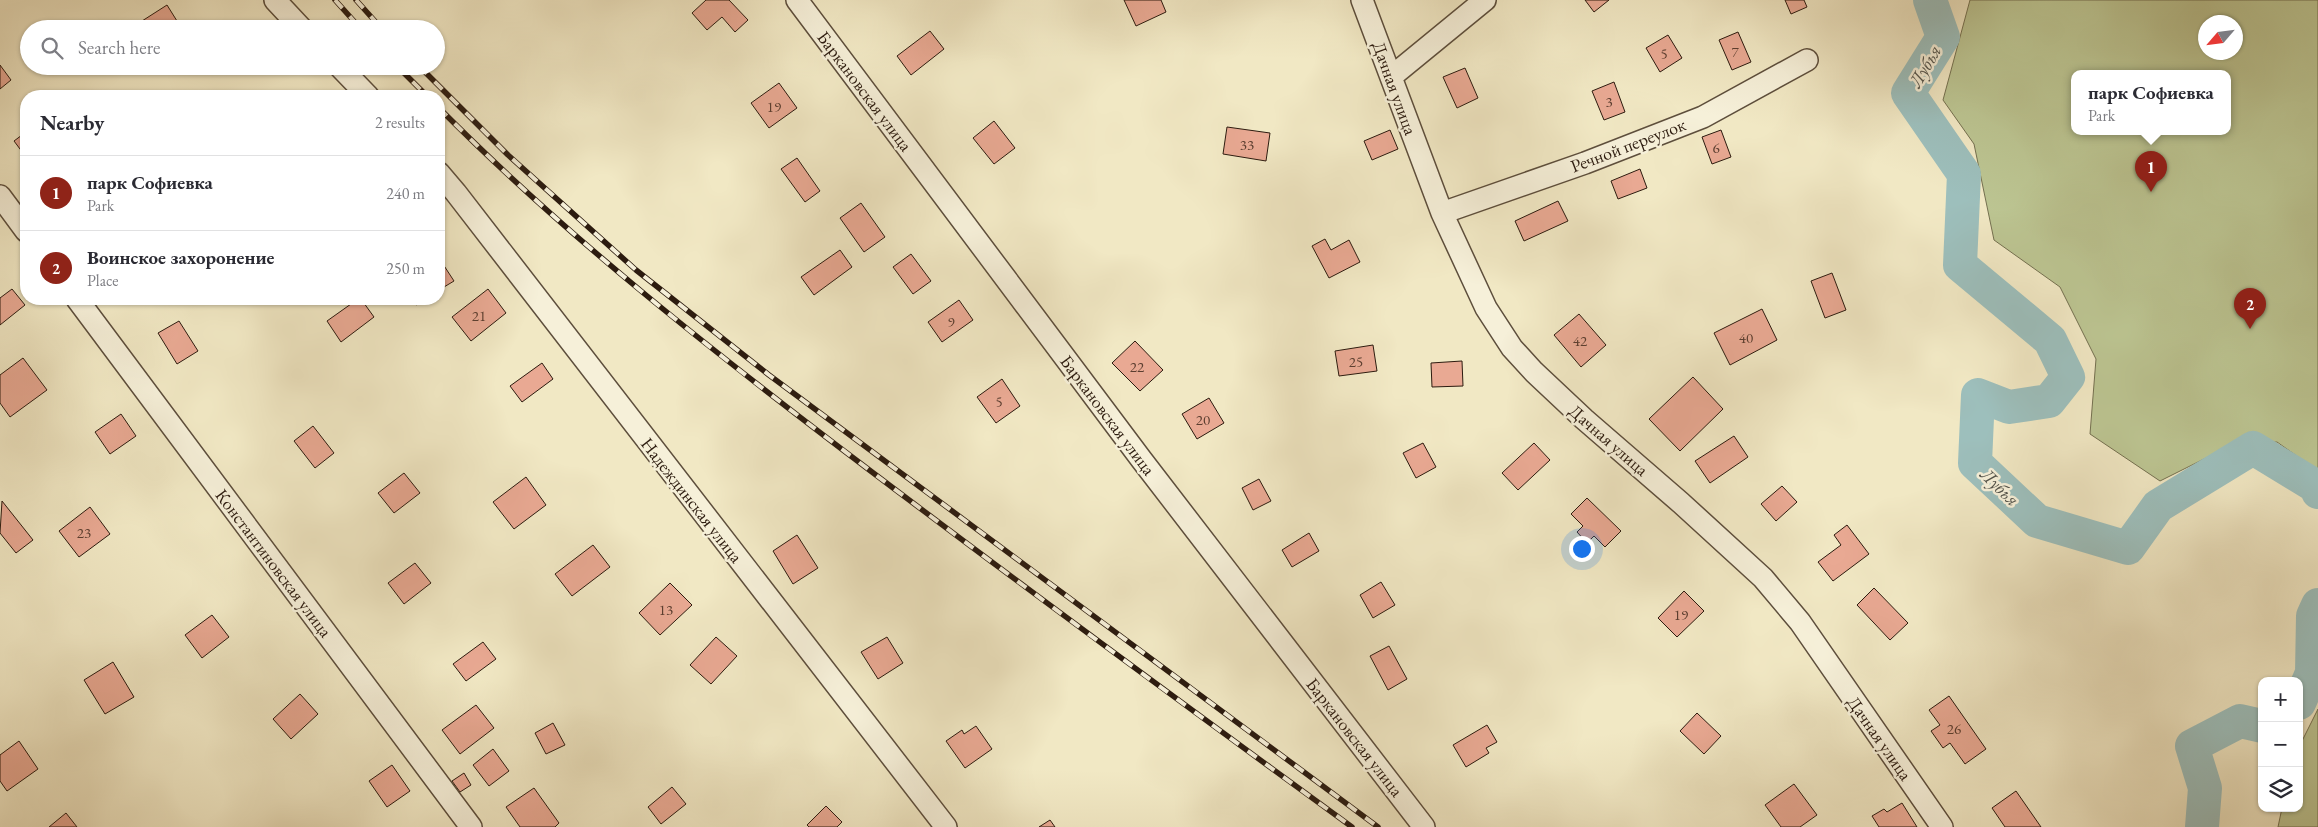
<!DOCTYPE html>
<html lang="en">
<head>
<meta charset="utf-8">
<style>
  :root { --surface:#fff; --page:#f7f7f7; --text:#2b2b33; --muted:#7c7c81; --line:#e1e1e2; --accent:#8f2418 }
  body { margin:0; font-family:"EB Garamond",serif; background:var(--page); color:var(--text) }
  .controls { position:absolute; right:15px; bottom:15px; display:grid; overflow:hidden; border-radius:10px; box-shadow:0 1px 4px #0004 }
  .controls button { width:45px; height:45px; display:grid; place-items:center; padding:0; border:0; border-bottom:1px solid var(--line); background:var(--surface); color:var(--text); font:25px sans-serif }
  .compass { position:absolute; left:2198px; top:15px; width:45px; height:45px; border-radius:50%; background:var(--surface); box-shadow:0 1px 4px #0004; rotate:242deg }
  .you { position:absolute; left:1581px; top:548px; width:18px; height:18px; margin:-12px; border:4px solid #fff; border-radius:50%; background:#1a73e8; box-shadow:0 0 0 8px #1a73e833 }
  .badge { display:grid; place-items:center; width:32px; height:32px; border-radius:50%; background:var(--accent); color:#fff; font-size:16px; font-weight:700 }
  .pin { position:absolute; translate:-50% -41px; filter:drop-shadow(0 1px 2px #0008) }
  .pin::after { content:''; position:absolute; top:26px; width:18px; height:15px; background:inherit; clip-path:polygon(0 0,100% 0,50% 100%) }
  .popup { position:absolute; left:2071px; top:70px; width:160px; height:65px; box-sizing:border-box; display:grid; place-content:center; border-radius:10px; background:var(--surface); filter:drop-shadow(0 1px 4px #0005); font-size:16px; white-space:nowrap; color:var(--muted) }
  .popup b { font-size:19px; color:var(--text) }
  .popup::after { content:''; position:absolute; left:50%; top:100%; margin-left:-10px; border:10px solid transparent; border-top-color:var(--surface) }
  .list { margin:0; padding:0; list-style:none }
  h2 { display:flex; justify-content:space-between; align-items:center; height:65px; margin:0; padding:0 20px; font-size:21px }
  h2 small { font-size:16px; font-weight:400; color:var(--muted) }
  .list li { display:grid; grid-template-columns:32px 1fr auto; gap:15px; align-items:center; box-sizing:border-box; height:75px; padding:0 20px; border-top:1px solid var(--line) }
  .list b { display:block; font-size:19px; white-space:nowrap }
  .list p { margin:0; font-size:16px; white-space:nowrap; color:var(--muted) }
  .list em { font-size:16px; font-style:normal; color:var(--muted) }
  .icon { flex:none; width:28px; height:28px; fill:none; stroke:currentColor; stroke-width:2; stroke-linecap:round; stroke-linejoin:round }
  .map { position:relative; flex:none; width:2318px; height:827px; overflow:hidden }
  .search { position:absolute; background:var(--surface); box-shadow:0 1px 4px #0004; left:20px; top:20px; width:425px; height:55px; display:flex; align-items:center; gap:12px; box-sizing:border-box; padding:0 18px; border-radius:28px; color:var(--muted); font-size:19px }
  .panel { position:absolute; background:var(--surface); box-shadow:0 1px 4px #0004; left:20px; top:90px; width:425px; height:215px; border-radius:20px }
  .map>svg:first-child { display:block }
  .green { fill:#bcc592; stroke:#747050; fill-rule:evenodd }
  .lines { fill:none; stroke-linecap:round; stroke-linejoin:round }
  .stream { stroke:#707d77; stroke-width:5.5 }
  .river { stroke:#9dbfbc; stroke-width:34 }
  .building { fill:#e9a993; stroke:#2c1b0f }
  .street-casing { stroke:#5d4e3c; stroke-width:24 }
  .street { stroke:#f6f0d9; stroke-width:21 }
  .rail-casing { stroke:#2c1b0f; stroke-width:5.5 }
  .rail { stroke:#f6f0d9; stroke-width:4; stroke-dasharray:11; stroke-linecap:butt }
  .labels { text-anchor:middle; dominant-baseline:central; stroke-width:5; stroke-linejoin:round; paint-order:stroke }
  .number-label { font-size:15px; fill:#5b3e30 }
  .street-label { font-size:18px; fill:#2c1b0f; stroke:#f6f0d9 }
  .water-label { font-size:19px; font-style:italic; fill:#54544c; stroke:#f6f0d9 }
</style>
</head>
<body>
<div class="map">
<svg width="2318" height="827" viewBox="0 0 2318 827">
  <rect width="100%" height="100%" fill="#f1e8c4"/>
  <filter id="stains"><feTurbulence type="fractalNoise" baseFrequency=".004" numOctaves="4"/><feColorMatrix values="0 0 0 0 .2 0 0 0 0 .09 0 0 0 0 .02 0 0 0 .5 -.17"/></filter>
  <radialGradient id="worn" r=".72"><stop offset=".6" stop-color="#630" stop-opacity="0"/><stop offset="1" stop-color="#630" stop-opacity=".3"/></radialGradient>
  <path class="green" d="M 1970,0 L 2318,0 L 2318,471 L 2277,442 L 2230,446 L 2160,481 L 2090,434 L 2096,359 L 2060,287 L 1994,240 L 1974,144 L 1943,100 ZM 2206,22 L 2236,22 L 2236,52 L 2206,52 ZM 2075,73 L 2227,73 L 2227,131 L 2075,131 Z
    M 2318,709 L 2318,827 L 2278,827 L 2282,808 L 2299,808 L 2299,747 Z"/>
  <g class="lines">
    <path class="stream" d="M 2313,616 L 2318,615"/>
    <path class="river" d="M 1930,0 L 1943,37 L 1908,93 L 1964,174 L 1960,265 L 2050,340 L 2068,377 L 2049,401 L 2009,407 L 1978,395 L 1975,463 L 2037,521 L 2128,548 L 2158,506 L 2253,448 L 2317,487 L 2318,492
      M 2299,703 L 2312,673 L 2313,616 L 2318,605
      M 2202,827 L 2205,788 L 2192,746 L 2240,721 L 2262,726"/>
  </g>
  <path class="building" d="M 706,0 L 729,0 L 748,20 L 735,32 L 722,17 L 707,30 L 692,13 Z
    M 1124,0 L 1161,0 L 1166,12 L 1136,26 Z
    M 1585,0 L 1609,0 L 1594,12 Z
    M 1785,0 L 1804,0 L 1807,7 L 1791,14 Z
    M 167,5 L 182,29 L 147,29 L 142,21 Z
    M 930,31 L 944,49 L 911,75 L 897,56 Z
    M 1738,32 L 1751,62 L 1732,70 L 1719,40 Z
    M 1668,35 L 1682,58 L 1660,72 L 1646,48 Z
    M 0,65 L 11,80 L 0,89 Z
    M 1465,68 L 1478,98 L 1457,108 L 1443,77 Z
    M 1614,82 L 1625,112 L 1604,120 L 1592,91 Z
    M 779,83 L 797,108 L 769,128 L 751,103 Z
    M 994,121 L 1015,148 L 994,164 L 973,138 Z
    M 1227,127 L 1270,133 L 1266,161 L 1223,154 Z
    M 1390,130 L 1398,149 L 1372,160 L 1364,141 Z
    M 1721,130 L 1731,157 L 1712,164 L 1702,137 Z
    M 26,132 L 26,157 L 14,141 Z
    M 797,158 L 820,191 L 805,202 L 781,169 Z
    M 1640,169 L 1647,188 L 1618,199 L 1611,181 Z
    M 1558,201 L 1568,221 L 1524,241 L 1515,221 Z
    M 861,203 L 885,237 L 864,252 L 840,218 Z
    M 1325,239 L 1331,250 L 1349,240 L 1360,262 L 1329,278 L 1312,246 Z
    M 840,250 L 852,267 L 814,295 L 801,277 Z
    M 911,254 L 931,281 L 913,294 L 893,267 Z
    M 439,258 L 454,281 L 439,290 Z
    M 1832,273 L 1846,310 L 1825,318 L 1811,281 Z
    M 12,289 L 25,305 L 0,325 L 0,298 Z
    M 488,289 L 506,313 L 471,341 L 452,317 Z
    M 358,299 L 361,299 L 374,317 L 341,342 L 327,321 Z
    M 412,299 L 426,299 L 416,305 Z
    M 959,300 L 973,320 L 942,342 L 928,322 Z
    M 1762,309 L 1777,340 L 1730,365 L 1714,333 Z
    M 1579,314 L 1606,345 L 1581,367 L 1554,335 Z
    M 179,321 L 198,351 L 177,364 L 158,333 Z
    M 1135,341 L 1163,370 L 1140,391 L 1112,363 Z
    M 1373,345 L 1377,371 L 1339,376 L 1335,351 Z
    M 23,358 L 47,390 L 10,417 L 0,403 L 0,375 Z
    M 1462,361 L 1463,386 L 1432,387 L 1431,363 Z
    M 542,363 L 553,379 L 522,402 L 510,386 Z
    M 1693,377 L 1723,409 L 1680,451 L 1649,419 Z
    M 1002,379 L 1020,406 L 996,423 L 977,397 Z
    M 1209,398 L 1224,423 L 1197,439 L 1182,414 Z
    M 121,414 L 136,436 L 110,454 L 95,432 Z
    M 313,426 L 334,453 L 315,468 L 294,441 Z
    M 1734,436 L 1748,457 L 1710,483 L 1695,461 Z
    M 1423,443 L 1436,467 L 1416,478 L 1403,453 Z
    M 1534,443 L 1550,460 L 1518,490 L 1502,473 Z
    M 404,473 L 420,493 L 394,513 L 378,493 Z
    M 526,477 L 546,505 L 514,529 L 493,502 Z
    M 1259,479 L 1271,501 L 1253,510 L 1242,488 Z
    M 1782,486 L 1797,502 L 1776,521 L 1761,504 Z
    M 1587,498 L 1621,531 L 1605,547 L 1594,536 L 1587,543 L 1577,532 L 1583,526 L 1571,514 Z
    M 2,501 L 33,540 L 16,553 L 0,533 Z
    M 90,507 L 110,534 L 79,557 L 59,531 Z
    M 1847,525 L 1869,554 L 1833,581 L 1818,562 L 1841,545 L 1834,535 Z
    M 1309,533 L 1319,551 L 1292,567 L 1282,550 Z
    M 797,535 L 818,568 L 793,584 L 773,551 Z
    M 593,545 L 610,567 L 572,596 L 555,574 Z
    M 415,563 L 431,583 L 404,604 L 388,583 Z
    M 1381,582 L 1395,605 L 1373,618 L 1360,595 Z
    M 670,583 L 692,605 L 660,635 L 639,613 Z
    M 1874,588 L 1908,623 L 1890,640 L 1857,605 Z
    M 1684,591 L 1704,611 L 1677,637 L 1658,618 Z
    M 212,615 L 229,637 L 202,658 L 185,635 Z
    M 716,637 L 737,656 L 711,684 L 690,665 Z
    M 887,637 L 903,663 L 878,679 L 861,652 Z
    M 483,642 L 496,659 L 466,681 L 453,664 Z
    M 1389,646 L 1407,679 L 1388,690 L 1370,656 Z
    M 113,662 L 134,697 L 105,714 L 84,680 Z
    M 300,694 L 318,714 L 291,739 L 273,719 Z
    M 1949,696 L 1986,749 L 1965,764 L 1950,743 L 1943,748 L 1931,731 L 1940,725 L 1929,710 Z
    M 476,705 L 494,728 L 460,754 L 442,730 Z
    M 1697,713 L 1721,736 L 1704,754 L 1680,731 Z
    M 553,723 L 565,745 L 546,754 L 535,733 Z
    M 1487,725 L 1497,742 L 1486,748 L 1489,753 L 1466,767 L 1453,745 Z
    M 976,726 L 992,749 L 965,768 L 946,741 L 962,730 L 964,734 Z
    M 19,741 L 38,769 L 7,791 L 0,781 L 0,755 Z
    M 493,749 L 509,771 L 489,786 L 473,765 Z
    M 392,765 L 410,791 L 387,807 L 369,781 Z
    M 464,773 L 471,785 L 460,792 L 452,781 Z
    M 1794,784 L 1817,815 L 1800,827 L 1781,827 L 1765,805 Z
    M 672,787 L 686,804 L 661,824 L 648,807 Z
    M 534,788 L 559,823 L 555,827 L 520,827 L 506,807 Z
    M 2016,791 L 2041,827 L 2005,827 L 1992,808 Z
    M 1902,803 L 1917,827 L 1879,827 L 1872,816 L 1884,809 L 1887,812 Z
    M 826,806 L 842,822 L 837,827 L 809,827 L 807,825 Z
    M 66,813 L 77,827 L 49,827 Z
    M 1050,820 L 1055,827 L 1039,827 Z"/>
  <g class="lines">
    <g class="street-casing">
      <path id="street" d="M 275,0 L 302,29
        M 797,0 L 1141,459 L 1424,827
        M 1362,0 L 1442,213 L 1486,308 L 1512,348 L 1534,372 L 1584,419 L 1681,503 L 1763,578 L 1800,622 L 1942,827
        M 339,66 L 368,96
        M 1391,77 L 1485,0
        M 439,173 L 456,193 L 946,827
        M 0,196 L 26,231
        M 1442,213 L 1585,163 L 1703,117 L 1807,60
        M 77,299 L 471,827"/>
    </g>
    <use href="#street" class="street"/>
    <g class="rail-casing">
      <path id="rail" d="M 335,0 L 361,29
        M 356,0 L 382,29
        M 397,66 L 427,96
        M 419,66 L 508,155 L 636,270 L 769,375 L 1378,827
        M 439,108 C 571,241 719,356 868,469 C 1028,590 1190,709 1352,827"/>
    </g>
    <use href="#rail" class="rail"/>
  </g>
  <g class="labels">
    <g class="number-label">
      <text x="1735" y="51">7</text>
      <text x="1664" y="53">5</text>
      <text x="1609" y="101">3</text>
      <text x="774" y="106">19</text>
      <text x="1247" y="144">33</text>
      <text x="1716" y="147">6</text>
      <text x="479" y="315">21</text>
      <text x="951" y="321">9</text>
      <text x="1746" y="337">40</text>
      <text x="1580" y="340">42</text>
      <text x="1356" y="361">25</text>
      <text x="1137" y="366">22</text>
      <text x="999" y="401">5</text>
      <text x="1203" y="419">20</text>
      <text x="84" y="532">23</text>
      <text x="666" y="609">13</text>
      <text x="1681" y="614">19</text>
      <text x="1954" y="728">26</text>
    </g>
    <g class="street-label">
      <text transform="translate(1395 88) rotate(70)">Дачная улица</text>
      <text transform="translate(865 91) rotate(53)">Баркановская улица</text>
      <text transform="translate(1628 145) rotate(-21)">Речной переулок</text>
      <text transform="translate(1108 415) rotate(53)">Баркановская улица</text>
      <text transform="translate(1609 440) rotate(41)">Дачная улица</text>
      <text transform="translate(692 500) rotate(52)">Надеждинская улица</text>
      <text transform="translate(274 563) rotate(53)">Константиновская улица</text>
      <text transform="translate(1355 737) rotate(52)">Баркановская улица</text>
      <text transform="translate(1880 738) rotate(55)">Дачная улица</text>
    </g>
    <g class="water-label">
      <text transform="translate(1925 66) rotate(-60)">Лубья</text>
      <text transform="translate(2000 487) rotate(44)">Лубья</text>
    </g>
  </g>
  <rect width="100%" height="100%" filter="url(#stains)"/>
  <rect width="100%" height="100%" fill="url(#worn)"/>
</svg>
<div class="controls">
<button>+</button>
<button>−</button>
<button><svg class="icon" aria-label="layers" viewBox="0 0 24 24"><path d="M12 4l9 5-9 5-9-5zM3 14l9 5 9-5"/></svg></button>
</div>
<svg class="compass" viewBox="-18 -18 36 36"><path d="M0-13l5 13h-10z" fill="#e53935"/><path d="M0 13l5-13h-10z" fill="#7c7c81"/></svg>
<div class="you"></div>
<div class="pin badge" style="left:2151px;top:192px">1</div>
<div class="popup"><b>парк Софиевка</b>Park</div>
<div class="pin badge" style="left:2250px;top:329px">2</div>
<div class="search"><svg class="icon" aria-label="search" viewBox="0 0 24 24"><circle cx="10" cy="10" r="6"/><path d="M15 15l6 6"/></svg>Search here</div>
<section class="panel">
<h2>Nearby<small>2 results</small></h2>
<ul class="list">
<li><span class="badge">1</span><div><b>парк Софиевка</b><p>Park</p></div><em>240 m</em></li>
<li><span class="badge">2</span><div><b>Воинское захоронение</b><p>Place</p></div><em>250 m</em></li>
</ul>
</section>
</div>
</body>
</html>
